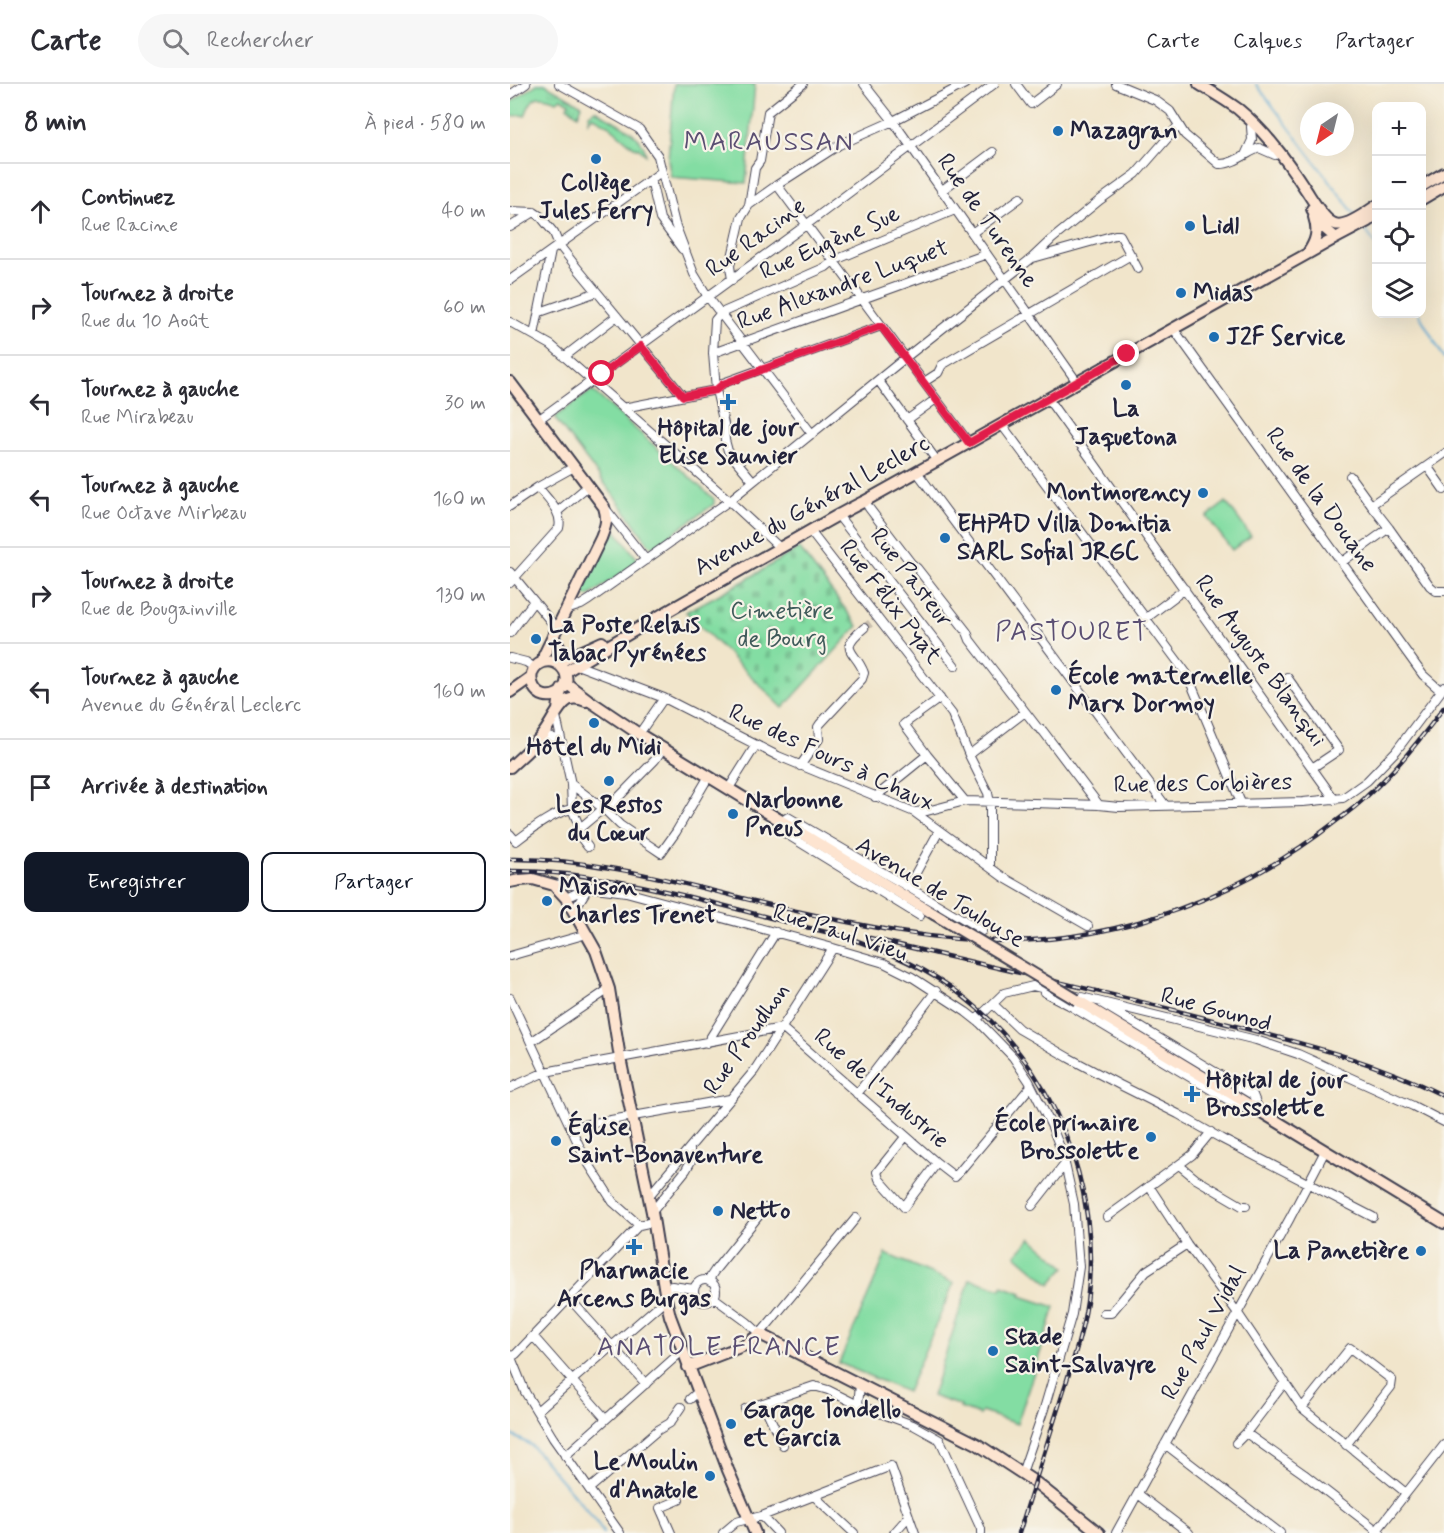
<!DOCTYPE html>
<html lang="fr">
<head>
<meta charset="utf-8">
<style>
  :root { --surface:#fff; --page:#f7f7f7; --text:#2b2b33; --muted:#7c7c81; --line:#e1e1e2; --accent:#111827 }
  body { margin:0; font-family:Mynerve,sans-serif; background:var(--page); color:var(--text) }
  .controls { position:absolute; right:18px; top:18px; display:grid; overflow:hidden; border-radius:12px; box-shadow:0 6px 24px #0002 }
  .controls button { width:54px; height:54px; display:grid; place-items:center; padding:0; border:0; border-bottom:2px solid var(--line); background:var(--surface); color:var(--text); font:30px sans-serif }
  .compass { position:absolute; left:790px; top:18px; width:54px; height:54px; border-radius:50%; background:var(--surface); box-shadow:0 6px 24px #0002; rotate:215deg }
  .stop { position:absolute; width:18px; height:18px; margin:-14px; border:4px solid #e11d48; border-radius:50%; background:#fff }
  .stop.end { background:#e11d48; border-color:#fff; box-shadow:0 2px 6px #0008 }
  .list { margin:0; padding:0; list-style:none }
  h2 { display:flex; justify-content:space-between; align-items:center; height:78px; margin:0; padding:0 24px; font-size:26px }
  h2 small { font-size:20px; font-weight:400; color:var(--muted) }
  .list li { display:grid; grid-template-columns:39px 1fr auto; gap:18px; align-items:center; box-sizing:border-box; height:96px; padding:0 24px; border-top:2px solid var(--line) }
  .list b { display:block; font-size:22px; white-space:nowrap }
  .list p { margin:0; font-size:20px; white-space:nowrap; color:var(--muted) }
  .list em { font-size:20px; font-style:normal; color:var(--muted) }
  .actions { display:flex; gap:12px; padding:18px 24px }
  .actions a { flex:1; padding:14px 0; border:2px solid var(--accent); border-radius:12px; text-align:center; font-size:21px; color:var(--accent) }
  .actions .main { background:var(--accent); color:#fff }
  .icon { flex:none; width:33px; height:33px; fill:none; stroke:currentColor; stroke-width:2; stroke-linecap:round; stroke-linejoin:round }
  .map { position:relative; flex:none; width:934px; height:1449px; overflow:hidden }
  header { display:flex; align-items:center; gap:36px; box-sizing:border-box; height:84px; padding:0 30px; background:var(--surface); border-bottom:2px solid var(--line) }
  header strong { font-size:28px }
  nav { display:flex; gap:33px; margin-inline-start:auto; font-size:21px }
  .search { width:420px; height:54px; background:var(--page); display:flex; align-items:center; gap:15px; box-sizing:border-box; padding:0 21px; border-radius:33px; color:var(--muted); font-size:22px }
  main { display:flex }
  aside { flex:1; background:var(--surface) }
  .map>svg:first-child { display:block }
  .grass { fill:url(#grass-tufts); stroke:#52806f; stroke-width:1.5 }
  .cemetery { fill:url(#cemetery-stones); stroke:#52806f; stroke-width:1.5 }
  .park { fill:#83dda3; stroke:#52806f; stroke-width:1.5 }
  .lines { fill:none; stroke-linecap:round; stroke-linejoin:round }
  .stream { stroke:#58a6d1; stroke-width:2 }
  .street-tunnel { stroke:#c8beae; stroke-width:8; stroke-dasharray:8 4; stroke-linecap:butt }
  .street-casing { stroke:#413f51; stroke-width:10 }
  .secondary-casing { stroke:#413f51; stroke-width:14 }
  .street { stroke:#fff; stroke-width:8 }
  .secondary { stroke:#fde4d0; stroke-width:10 }
  .rail-casing { stroke:#22223b; stroke-width:4.5 }
  .rail { stroke:#f7f3e8; stroke-width:2; stroke-dasharray:7; stroke-linecap:butt }
  .secondary-bridge-casing { stroke:#413f51; stroke-width:14; stroke-linecap:butt }
  .secondary-bridge { stroke:#fde4d0; stroke-width:10 }
  .route { stroke:#e11d48; stroke-width:8 }
  .poi-dot { fill:#1f6fb2; stroke:#f7f3e8; stroke-width:2 }
  .labels { text-anchor:middle; dominant-baseline:central; stroke-width:4.5; stroke-linejoin:round; paint-order:stroke }
  .poi-label { font-size:24px; font-weight:bold; fill:#22223b; stroke:#f7f3e8; text-anchor:start }
  .street-label { font-size:24px; fill:#22223b; stroke:#f7f3e8 }
  .park-label { font-size:24px; fill:#3f5a5a; stroke:#f7f3e8 }
  .quarter-label { font-size:27px; letter-spacing:1.5px; fill:#5a4e72; stroke:#f7f3e8 }
</style>
</head>
<body>
<header>
<strong>Carte</strong>
<div class="search"><svg class="icon" aria-label="search" viewBox="0 0 24 24"><circle cx="10" cy="10" r="6"/><path d="M15 15l6 6"/></svg>Rechercher</div>
<nav><a>Carte</a><a>Calques</a><a>Partager</a></nav>
</header>
<main>
<aside>
<h2>8 min<small>À pied · 580 m</small></h2>
<ul class="list">
<li><svg class="icon" aria-label="ahead" viewBox="0 0 24 24"><path d="M12 20V5M6 11l6-6 6 6"/></svg><div><b>Continuez</b><p>Rue Racine</p></div><em>40 m</em></li>
<li><svg class="icon" aria-label="right" viewBox="0 0 24 24"><path d="M7 20v-9h11M14 6l5 5-5 5"/></svg><div><b>Tournez à droite</b><p>Rue du 10 Août</p></div><em>60 m</em></li>
<li><svg class="icon" aria-label="left" viewBox="0 0 24 24"><path d="M17 20v-9H6M10 6l-5 5 5 5"/></svg><div><b>Tournez à gauche</b><p>Rue Mirabeau</p></div><em>30 m</em></li>
<li><svg class="icon" aria-label="left" viewBox="0 0 24 24"><path d="M17 20v-9H6M10 6l-5 5 5 5"/></svg><div><b>Tournez à gauche</b><p>Rue Octave Mirbeau</p></div><em>160 m</em></li>
<li><svg class="icon" aria-label="right" viewBox="0 0 24 24"><path d="M7 20v-9h11M14 6l5 5-5 5"/></svg><div><b>Tournez à droite</b><p>Rue de Bougainville</p></div><em>130 m</em></li>
<li><svg class="icon" aria-label="left" viewBox="0 0 24 24"><path d="M17 20v-9H6M10 6l-5 5 5 5"/></svg><div><b>Tournez à gauche</b><p>Avenue du Général Leclerc</p></div><em>160 m</em></li>
<li><svg class="icon" aria-label="arrive" viewBox="0 0 24 24"><path d="M6 21V4h12l-3 4 3 4H6"/></svg><div><b>Arrivée à destination</b></div></li>
</ul>
<div class="actions"><a class="main">Enregistrer</a><a>Partager</a></div>
</aside>
<div class="map">
<svg width="934" height="1449" viewBox="0 0 934 1449">
  <defs>
    <pattern id="grass-tufts" width="24" height="20" patternUnits="userSpaceOnUse" patternTransform="scale(1.5)"><rect width="24" height="20" fill="#83dda3"/><path d="M3 7l-1-3M5 7V3M7 7l1-3M15 17l-1-3M17 17v-4M19 17l1-3" fill="none" stroke="#71bd8d"/></pattern>
    <pattern id="cemetery-stones" width="16" height="16" patternUnits="userSpaceOnUse" patternTransform="scale(1.5)"><rect width="16" height="16" fill="#83dda3"/><path d="M2 7V4a2 2 0 0 1 4 0v3zM10 15v-3a2 2 0 0 1 4 0v3z" fill="#71bd8d"/></pattern>
  </defs>
  <rect width="100%" height="100%" fill="#f7f3e8"/>
  <filter id="ink" filterUnits="userSpaceOnUse"><feTurbulence type="fractalNoise" baseFrequency=".0167" numOctaves="2"/><feDisplacementMap in="SourceGraphic" scale="12" xChannelSelector="R" yChannelSelector="G"/><feConvolveMatrix kernelMatrix="1 2 1 2 8 2 1 2 1" color-interpolation-filters="sRGB"/></filter>
  <filter id="wash" filterUnits="userSpaceOnUse"><feTurbulence type="fractalNoise" baseFrequency=".008" numOctaves="4" result="noise"/><feDisplacementMap in="SourceGraphic" scale="24" xChannelSelector="R" yChannelSelector="G"/><feGaussianBlur stdDeviation="1.35" result="paint"/><feColorMatrix in="noise" values="0 0 0 0 0 0 0 0 0 0 0 0 0 0 0 0 0 1.4 0 .05"/><feComposite in="paint" operator="in"/></filter>
  <g filter="url(#wash)">
    <rect width="100%" height="100%" fill="#f1e5cb"/>
    <path class="grass" d="M 27,0 L 35,0 L 72,21 L 68,31 L 57,22 L 59,19 L 51,14 L 47,17 C 26,9 22,12 15,32 L 11,31 L 0,33 L 0,19 Z
      M 85,26 C 102,37 133,48 136,71 L 128,64 L 124,63 L 97,40 L 82,32 L 78,37 L 79,30 Z"/>
    <path class="cemetery" d="M 289,464 L 348,542 L 273,624 L 176,528 L 234,497 Z"/>
    <path class="park" d="M 164,0 L 245,0 L 236,99 L 161,93 L 158,76 Z
      M 80,308 L 84,308 L 204,415 L 204,420 L 145,462 L 140,462 L 108,417 L 46,336 L 46,332 Z
      M 716,418 L 741,452 L 722,466 L 697,433 Z
      M 102,444 L 104,444 L 129,477 L 79,512 L 76,512 L 73,508 Z
      M 521,1154 L 555,1183 L 540,1200 L 506,1171 Z
      M 376,1170 L 444,1199 L 397,1308 L 329,1279 Z
      M 460,1195 L 491,1205 L 492,1202 L 512,1209 L 511,1212 L 545,1223 L 507,1340 L 472,1328 L 470,1331 L 450,1324 L 451,1322 L 422,1312 Z"/>
    <g class="lines">
      <path class="stream" d="M 746,0 L 846,132
        M 854,144 L 866,161
        M 909,230 L 934,274
        M 0,1350 L 21,1361 L 87,1438 L 93,1449"/>
    </g>
  </g>
  <g filter="url(#ink)">
    <g class="lines">
      <path class="street-tunnel" d="M 354,544 L 362,538"/>
      <g class="street-casing">
        <path id="street" d="M 49,0 L 129,45 L 148,72 L 165,140 L 184,190 L 198,213 L 302,350
          M 354,0 L 383,37 L 567,298
          M 506,0 L 521,20 L 547,0
          M 606,0 L 645,16 L 660,27 L 675,51 L 709,80 C 722,81 737,69 749,64 L 765,71
          M 0,11 L 16,0
          M 736,69 L 742,56 L 741,43
          M 141,96 L 150,135 L 172,165
          M 267,101 L 459,359
          M 431,107 L 483,68
          M 239,121 L 245,84 L 250,77 L 258,28 L 293,0
          M 0,127 L 24,128 L 30,132 L 44,149 L 49,161 L 68,185 L 173,312
          M 0,143 L 24,128
          M 462,149 L 510,114
          M 523,174 L 605,151 L 610,151 L 628,185
          M 0,196 L 151,88
          M 222,196 L 220,182 L 231,134 L 239,121 L 267,101 L 329,61 L 383,37 L 455,0
          M 30,228 L 87,208
          M 0,238 L 41,261 L 213,411 L 270,464
          M 663,244 L 913,591 L 931,607
          M 24,251 L 41,167
          M 203,269 L 477,170
          M 54,273 L 107,232
          M 368,296 L 427,377
          M 414,298 L 428,289 L 432,281 L 621,171
          M 538,315 L 825,716
          M 113,324 L 206,306 L 213,299 L 371,242
          M 28,336 L 296,141 L 484,0
          M 397,336 L 426,315
          M 492,341 L 677,590 L 731,719
          M 917,382 L 934,406
          M 407,388 L 655,721
          M 840,392 L 861,421
          M 243,397 L 218,367 L 215,356 L 214,340 L 206,306 L 203,269 L 205,236 L 211,229 L 316,183 L 323,177 L 445,126
          M 355,417 L 359,424 L 401,479 L 407,484 L 457,548 L 460,556 L 527,643 L 533,647 L 589,721
          M 0,422 L 28,403 L 64,383
          M 95,424 L 136,476
          M 47,428 L 78,402
          M 327,430 L 445,582
          M 879,444 L 920,502 L 926,507 L 934,507
          M 300,447 L 442,630 L 459,671 L 478,709 L 480,719 L 480,783
          M 832,478 L 879,444 L 861,421 L 934,370
          M 0,488 L 47,545
          M 0,499 L 49,444 C 53,428 37,415 28,403
          M 56,526 L 71,521 L 79,516 L 219,417 L 395,274 L 522,174 L 541,156 L 590,116 L 626,90 L 669,41
          M 635,535 L 675,505
          M 0,549 L 24,517
          M 0,574 L 16,578 L 25,584
          M 67,581 L 154,614 L 268,672 L 404,728 L 493,793 L 578,842
          M 777,593 L 829,666 L 802,684
          M 430,614 L 394,640 L 417,671 L 455,717
          M 46,632 L 61,700 L 62,725 L 70,744 L 69,751 L 78,763
          M 33,650 L 47,655 L 52,660
          M 129,650 L 154,614
          M 459,671 L 515,628
          M 290,682 L 309,655 L 308,643 L 310,640 L 352,595 L 354,589 C 346,566 326,567 354,544
          M 61,700 L 94,725 L 110,741 L 139,761 L 151,769 L 166,748 L 199,692
          M 219,704 L 246,661
          M 365,713 L 417,671
          M 404,728 L 417,727 L 455,717 L 589,721 L 609,723 L 793,718 L 833,714 L 857,697 L 886,667 L 934,603
          M 70,744 L 88,729 L 101,721 L 145,676 L 153,664
          M 0,750 L 6,757 C 22,745 42,729 62,725
          M 44,801 L 55,800 L 116,808 L 323,864 L 374,879 L 402,893 L 456,928 L 470,939 L 503,973 L 519,997 L 542,1043 L 553,1071 L 564,1120 L 569,1183 L 562,1230 L 534,1325 L 512,1389
          M 398,803 L 472,847
          M 56,814 L 77,804
          M 66,831 L 68,820 L 78,804
          M 410,832 L 273,748 L 272,737 L 278,733 L 398,803 L 429,747
          M 0,872 L 77,850
          M 534,908 L 559,921 L 720,1017 L 737,1026 L 749,1026 L 743,1011 L 591,919
          M 563,911 L 746,956 L 788,970 L 903,1022 L 934,1038
          M 0,914 L 75,1074 L 103,1118 L 129,1141
          M 483,920 L 509,945 L 559,974 L 610,1001 L 668,1030 L 712,1055 L 863,1133
          M 466,936 L 494,909 L 523,902 L 548,908
          M 21,958 L 99,905
          M 197,959 L 266,848
          M 0,1004 L 35,988 L 272,944 L 427,1079 L 445,1093 L 521,1002
          M 347,1010 L 426,907
          M 61,1043 L 220,1015
          M 396,1052 L 367,1088 L 369,1095 L 394,1123 L 427,1079
          M 669,1081 L 686,1095 L 732,1122 L 736,1122
          M 639,1102 L 677,1160 L 727,1228 L 792,1324 L 896,1409
          M 138,1113 L 244,987 L 323,864
          M 522,1122 L 555,1080
          M 142,1128 L 176,1086 L 181,1077 L 180,1066
          M 597,1133 L 682,1071 L 701,1048
          M184 1207a11 11 0 1 1 22 0a11 11 0 1 1-22 0Z
          M 200,1198 L 201,1192 L 205,1186 L 255,1124
          M 154,1204 L 162,1202 L 184,1205
          M 203,1213 L 237,1238 L 250,1250 L 346,1134
          M 59,1214 L 136,1300
          M 594,1229 L 601,1229 L 636,1187 L 677,1160
          M 23,1252 L 96,1335
          M 0,1271 L 15,1308 L 43,1354 L 110,1449
          M 1,1273 L 6,1270 L 129,1141 L 143,1138
          M 350,1301 L 348,1321 L 403,1341 L 430,1356 L 471,1445 L 471,1449
          M 180,1315 L 188,1308
          M 253,1319 L 273,1361
          M 792,1324 L 840,1264 L 882,1296 L 881,1303 L 836,1361
          M 235,1325 L 304,1302 L 318,1306 L 348,1321
          M 27,1327 L 156,1215
          M 736,1349 L 794,1390 L 870,1449
          M 726,1359 L 736,1349 L 775,1298
          M 655,1360 L 770,1449
          M 55,1372 L 172,1267
          M 79,1405 L 148,1346 L 160,1339 L 171,1323
          M 628,1410 L 679,1449
          M 304,1412 L 344,1449
          M 252,1432 L 268,1449
          M 161,1449 L 150,1424 L 169,1416
          M 213,1449 L 226,1438 L 252,1432 L 381,1382 L 405,1449
          M 384,1449 L 399,1432
          M 606,1449 L 780,1134 L 815,1067
          M 865,1449 L 934,1361"/>
      </g>
      <g class="secondary-casing">
        <path id="secondary" d="M 689,0 C 702,8 716,16 728,25 C 755,47 777,76 796,106 C 802,115 814,137 825,140 C 836,144 857,128 866,122
          M 912,102 L 934,89
          M 912,115 L 934,102
          M 802,125 L 813,143 L 826,154
          M 798,169 C 806,157 809,148 804,133
          M 0,298 L 94,423 C 98,436 96,441 91,454 L 34,571 L 33,578
          M 43,552 L 49,563 L 57,574
          M 49,580 L 57,574 L 92,558
          M 55,588 C 124,545 195,506 266,466 C 296,450 324,432 355,417 L 822,156 L 858,137 L 866,130
          M 56,599 L 80,617 L 129,650 L 424,830
          M 0,608 L 21,593
          M 48,626 C 49,620 49,612 51,607 C 55,599 54,608 56,599 C 58,591 54,583 46,579 C 42,577 37,577 33,578 C 9,587 26,625 51,608
          M 0,683 C 12,672 23,663 33,650 C 41,640 48,622 58,616 C 64,613 71,615 76,617
          M 0,798 L 10,796 L 23,795 L 44,801 L 56,814 L 86,867 L 99,905 L 110,974 L 142,1128 L 156,1215 L 160,1232 L 218,1386 L 245,1449
          M 567,916 L 934,1139
          M 178,1283 L 235,1261 L 250,1250 L 467,1360 L 525,1398 L 589,1449"/>
      </g>
      <use href="#street" class="street"/>
      <use href="#secondary" class="secondary"/>
      <g class="rail-casing">
        <path id="rail" d="M 0,775 C 100,774 194,807 291,828 C 358,843 425,857 494,857 C 613,857 732,811 825,738 C 836,730 847,722 857,712 C 886,686 911,655 934,623
          M 0,787 C 114,787 223,827 333,852 C 375,866 415,883 450,910 C 543,981 593,1103 577,1218 C 572,1251 561,1283 551,1315 C 537,1360 523,1404 509,1449
          M 360,854 C 476,882 594,907 710,938 C 786,958 863,976 934,1012"/>
      </g>
      <use href="#rail" class="rail"/>
      <g class="secondary-bridge-casing">
        <path id="secondary-bridge" d="M 424,830 L 567,916"/>
      </g>
      <use href="#secondary-bridge" class="secondary-bridge"/>
    </g>
  </g>
  <g class="lines" filter="url(#ink)">
    <path class="route" d="M 92,290 L 131,262 L 173,312 L 206,306 L 213,300 L 371,242 L 459,359 L 617,270"/>
  </g>
  <g class="poi-dot">
    <circle cx="548" cy="47" r="6"/>
    <circle cx="86" cy="75" r="6"/>
    <circle cx="680" cy="142" r="6"/>
    <circle cx="671" cy="209" r="6"/>
    <circle cx="704" cy="253" r="6"/>
    <circle cx="616" cy="301" r="6"/>
    <path d="M215 309h6v6h6v6h-6v6h-6v-6h-6v-6h6z"/>
    <circle cx="693" cy="409" r="6"/>
    <circle cx="435" cy="454" r="6"/>
    <circle cx="26" cy="555" r="6"/>
    <circle cx="546" cy="606" r="6"/>
    <circle cx="84" cy="639" r="6"/>
    <circle cx="99" cy="697" r="6"/>
    <circle cx="223" cy="730" r="6"/>
    <circle cx="37" cy="817" r="6"/>
    <path d="M679 1001h6v6h6v6h-6v6h-6v-6h-6v-6h6z"/>
    <circle cx="641" cy="1053" r="6"/>
    <circle cx="46" cy="1057" r="6"/>
    <circle cx="208" cy="1127" r="6"/>
    <path d="M121 1154h6v6h6v6h-6v6h-6v-6h-6v-6h6z"/>
    <circle cx="911" cy="1167" r="6"/>
    <circle cx="483" cy="1267" r="6"/>
    <circle cx="221" cy="1340" r="6"/>
    <circle cx="200" cy="1392" r="6"/>
  </g>
  <g class="labels">
    <g class="poi-label">
      <text x="560" y="47">Mazagran</text>
      <text x="86" y="99" text-anchor="middle">Collège<tspan x="86" dy="28">Jules Ferry</tspan></text>
      <text x="692" y="142">Lidl</text>
      <text x="683" y="209">Midas</text>
      <text x="716" y="253">J2F Service</text>
      <text x="616" y="325" text-anchor="middle">La<tspan x="616" dy="28">Jaquetona</tspan></text>
      <text x="218" y="344" text-anchor="middle">Hôpital de jour<tspan x="218" dy="28">Elise Saunier</tspan></text>
      <text x="681" y="409" text-anchor="end">Montmorency</text>
      <text x="447" y="440">EHPAD Villa Domitia<tspan x="447" dy="28">SARL Sofial JRGC</tspan></text>
      <text x="38" y="541">La Poste Relais<tspan x="38" dy="28">Tabac Pyrénées</tspan></text>
      <text x="558" y="592">École maternelle<tspan x="558" dy="28">Marx Dormoy</tspan></text>
      <text x="84" y="663" text-anchor="middle">Hôtel du Midi</text>
      <text x="235" y="716">Narbonne<tspan x="235" dy="28">Pneus</tspan></text>
      <text x="99" y="721" text-anchor="middle">Les Restos<tspan x="99" dy="28">du Cœur</tspan></text>
      <text x="49" y="803">Maison<tspan x="49" dy="28">Charles Trenet</tspan></text>
      <text x="696" y="996">Hôpital de jour<tspan x="696" dy="28">Brossolette</tspan></text>
      <text x="629" y="1039" text-anchor="end">École primaire<tspan x="629" dy="28">Brossolette</tspan></text>
      <text x="58" y="1043">Église<tspan x="58" dy="28">Saint-Bonaventure</tspan></text>
      <text x="220" y="1127">Netto</text>
      <text x="899" y="1167" text-anchor="end">La Panetière</text>
      <text x="124" y="1187" text-anchor="middle">Pharmacie<tspan x="124" dy="28">Arcens Burgas</tspan></text>
      <text x="495" y="1253">Stade<tspan x="495" dy="28">Saint-Salvayre</tspan></text>
      <text x="233" y="1326">Garage Tondello<tspan x="233" dy="28">et Garcia</tspan></text>
      <text x="188" y="1378" text-anchor="end">Le Moulin<tspan x="188" dy="28">d'Anatole</tspan></text>
    </g>
    <g class="street-label">
      <text transform="translate(477 137) rotate(55)">Rue de Turenne</text>
      <text transform="translate(246 154) rotate(-36)">Rue Racine</text>
      <text transform="translate(320 159) rotate(-24)">Rue Eugène Sue</text>
      <text transform="translate(333 201) rotate(-20)">Rue Alexandre Luquet</text>
      <text transform="translate(811 416) rotate(54)">Rue de la Douane</text>
      <text transform="translate(302 422) rotate(-29)">Avenue du Général Leclerc</text>
      <text transform="translate(401 494) rotate(52)">Rue Pasteur</text>
      <text transform="translate(380 518) rotate(52)">Rue Félix Pyat</text>
      <text transform="translate(750 577) rotate(54)">Rue Auguste Blanqui</text>
      <text transform="translate(321 674) rotate(25)">Rue des Fours à Chaux</text>
      <text transform="translate(693 700) rotate(-1)">Rue des Corbières</text>
      <text transform="translate(430 809) rotate(31)">Avenue de Toulouse</text>
      <text transform="translate(330 849) rotate(18)">Rue Paul Vieu</text>
      <text transform="translate(706 926) rotate(15)">Rue Gounod</text>
      <text transform="translate(237 955) rotate(-55)">Rue Proudhon</text>
      <text transform="translate(371 1005) rotate(41)">Rue de l'Industrie</text>
      <text transform="translate(694 1249) rotate(-61)">Rue Paul Vidal</text>
    </g>
    <g class="park-label">
      <text x="272" y="527">Cimetière<tspan x="272" dy="28">de Bourg</tspan></text>
    </g>
    <g class="quarter-label">
      <text x="259" y="58">MARAUSSAN</text>
      <text x="562" y="548">PASTOURET</text>
      <text x="209" y="1263">ANATOLE FRANCE</text>
    </g>
  </g>
</svg>
<div class="controls">
<button>+</button>
<button>−</button>
<button><svg class="icon" aria-label="locate" viewBox="0 0 24 24"><circle cx="12" cy="12" r="6"/><path d="M12 2v4M12 18v4M2 12h4M18 12h4"/></svg></button>
<button><svg class="icon" aria-label="layers" viewBox="0 0 24 24"><path d="M12 4l9 5-9 5-9-5zM3 14l9 5 9-5"/></svg></button>
</div>
<svg class="compass" viewBox="-18 -18 36 36"><path d="M0-13l5 13h-10z" fill="#e53935"/><path d="M0 13l5-13h-10z" fill="#7c7c81"/></svg>
<div class="stop" style="left:92px;top:290px"></div>
<div class="stop end" style="left:617px;top:270px"></div>
</div>
</main>
</body>
</html>
